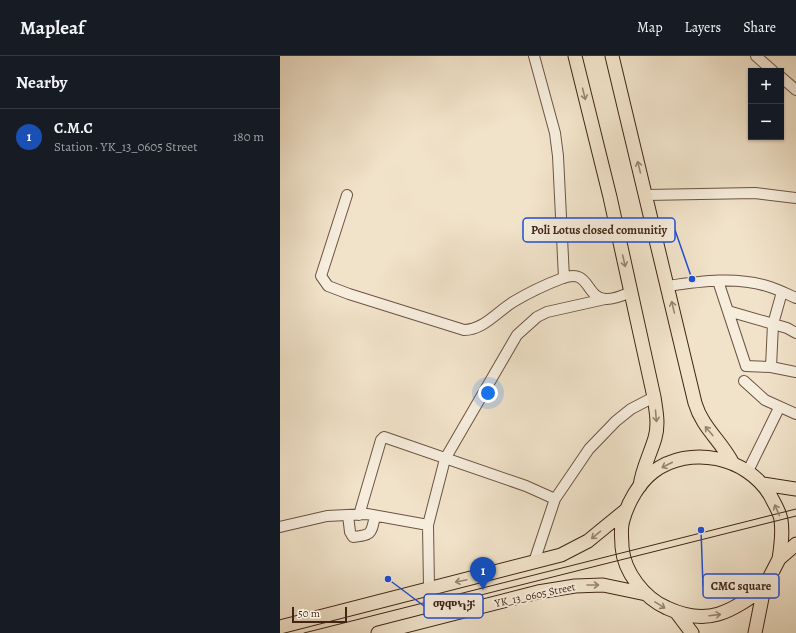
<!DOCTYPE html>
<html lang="en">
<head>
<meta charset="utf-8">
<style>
  :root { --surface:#171b24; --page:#20242c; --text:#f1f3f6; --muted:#9ea1a6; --line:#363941; --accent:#7c3aed }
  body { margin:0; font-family:Alegreya,"Noto Serif Ethiopic",serif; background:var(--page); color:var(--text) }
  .controls { position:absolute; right:12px; top:12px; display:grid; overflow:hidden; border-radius:0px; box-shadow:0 1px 3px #0004 }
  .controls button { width:36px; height:36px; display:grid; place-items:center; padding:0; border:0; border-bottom:1px solid var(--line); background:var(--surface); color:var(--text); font:20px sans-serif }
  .scale { position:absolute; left:12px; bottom:10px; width:55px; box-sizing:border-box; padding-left:4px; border:2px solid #402515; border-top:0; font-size:11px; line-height:14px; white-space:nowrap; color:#402515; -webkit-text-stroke:3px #f6eddd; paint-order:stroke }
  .you { position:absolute; left:208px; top:337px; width:14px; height:14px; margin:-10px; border:3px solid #fff; border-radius:50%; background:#1a73e8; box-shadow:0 0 0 6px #1a73e833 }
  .badge { display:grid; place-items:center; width:26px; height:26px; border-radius:50%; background:var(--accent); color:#fff; font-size:13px; font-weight:700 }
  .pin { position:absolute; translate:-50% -33px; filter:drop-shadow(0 1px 2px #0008) }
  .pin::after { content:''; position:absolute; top:21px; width:14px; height:12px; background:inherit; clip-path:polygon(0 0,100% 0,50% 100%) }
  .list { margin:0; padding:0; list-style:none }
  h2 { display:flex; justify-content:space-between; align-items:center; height:52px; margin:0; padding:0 16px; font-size:17px }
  h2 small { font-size:13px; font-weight:400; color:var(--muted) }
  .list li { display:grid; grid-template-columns:26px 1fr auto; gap:12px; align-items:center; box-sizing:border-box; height:56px; padding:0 16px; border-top:1px solid var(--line) }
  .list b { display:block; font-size:15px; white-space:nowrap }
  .list p { margin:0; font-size:13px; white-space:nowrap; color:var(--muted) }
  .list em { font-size:13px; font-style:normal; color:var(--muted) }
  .map { position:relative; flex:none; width:516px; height:577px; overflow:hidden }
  header { display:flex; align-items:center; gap:24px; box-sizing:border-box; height:56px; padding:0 20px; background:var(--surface); border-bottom:1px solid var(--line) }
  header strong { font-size:19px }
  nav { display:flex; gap:22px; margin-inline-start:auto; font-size:14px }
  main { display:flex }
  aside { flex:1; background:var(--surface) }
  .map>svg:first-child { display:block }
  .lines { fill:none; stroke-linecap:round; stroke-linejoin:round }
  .minor-casing { stroke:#6c5442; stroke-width:12 }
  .major-casing { stroke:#402515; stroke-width:15 }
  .minor { stroke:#f6eddd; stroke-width:10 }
  .major { stroke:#f1e3ca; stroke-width:13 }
  .tram { stroke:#402515; stroke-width:1 }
  .oneway { stroke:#988470 }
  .labels { text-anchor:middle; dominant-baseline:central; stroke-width:4; stroke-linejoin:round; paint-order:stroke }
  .street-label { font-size:11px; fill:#402515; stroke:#f6eddd }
  .leader { fill:none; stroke:#1d4ed8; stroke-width:1.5 }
  .callout-dot { fill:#1d4ed8; stroke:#f6eddd; stroke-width:1.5 }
  .callout { fill:#f6eddd; stroke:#1d4ed8; stroke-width:1.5 }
  .callout-label { font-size:12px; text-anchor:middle; font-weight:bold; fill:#402515 }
</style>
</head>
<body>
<header>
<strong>Mapleaf</strong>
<nav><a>Map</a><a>Layers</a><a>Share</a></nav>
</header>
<main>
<aside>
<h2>Nearby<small></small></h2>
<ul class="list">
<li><span class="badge" style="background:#1a4fb4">1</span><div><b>C.M.C</b><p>Station · YK_13_0605 Street</p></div><em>180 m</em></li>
</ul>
</aside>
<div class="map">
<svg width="516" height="577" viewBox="0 0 516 577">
  <rect width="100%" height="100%" fill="#f1e3ca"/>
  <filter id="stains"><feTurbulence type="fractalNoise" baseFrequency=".005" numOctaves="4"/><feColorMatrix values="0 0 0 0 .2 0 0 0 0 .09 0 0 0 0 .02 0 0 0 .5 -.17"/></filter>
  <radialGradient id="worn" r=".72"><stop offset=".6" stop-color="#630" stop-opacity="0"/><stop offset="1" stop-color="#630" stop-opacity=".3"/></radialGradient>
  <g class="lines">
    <g class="minor-casing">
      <path id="minor" d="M 254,0 L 275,77 L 278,100 L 284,222
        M 476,0 L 493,15
        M 501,21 L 516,34
        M 67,139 L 41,220 L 48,230 L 69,238 L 184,274 C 203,274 217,256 233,246 C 248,237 267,228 283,222 C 310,212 305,241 325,243 C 333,244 344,239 351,236
        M 366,139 L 475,137 L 516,142
        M 438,225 L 466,310 L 491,311 L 516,316
        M 388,230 C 421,225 458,220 490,231 C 499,234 507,238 516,242
        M 448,255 L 507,272 L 516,277
        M 491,311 L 493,268 L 502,236
        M 464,325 L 485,344 L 516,358
        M 468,415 L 499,352
        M 68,459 L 70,476 L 73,481 C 92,479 91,478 95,460
        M 79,459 L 101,384 L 104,381 L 246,430 L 275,443
        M 0,471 L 47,460 L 87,458 L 148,469
        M 254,506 L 275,443 L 309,393 L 336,365 L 351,353 L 374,341
        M 149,532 L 148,469 L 165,403 L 237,279 L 257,261 L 267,256 L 325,243"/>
    </g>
    <g class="major-casing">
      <path id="major" d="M 295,0 L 330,141 L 374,341 C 376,354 379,369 375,382 C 370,399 362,413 360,430
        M 332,0 L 415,347 C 422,371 441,385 452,406
        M 483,428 L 516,433
        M 484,532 C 450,556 428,571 387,552 C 364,542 344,516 342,491 C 342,482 340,473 343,464 C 348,446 359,427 373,416 C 410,388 467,401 490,439 C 494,447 500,456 501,464 C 503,478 501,490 499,503
        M 397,557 L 412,577
        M 0,571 L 281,499 L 308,485 L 346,454
        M 98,577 L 258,536 L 295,530 L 323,529 L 366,538
        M 475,577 L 484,532 L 499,503 L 516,488"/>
    </g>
    <use href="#minor" class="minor"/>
    <use href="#major" class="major"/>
    <path class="tram" d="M 145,553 L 516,460
      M 24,577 L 516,453"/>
  </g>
  <defs><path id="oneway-shaft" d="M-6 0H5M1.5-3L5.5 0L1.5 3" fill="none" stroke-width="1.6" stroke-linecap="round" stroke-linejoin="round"/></defs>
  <g class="oneway">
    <use href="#oneway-shaft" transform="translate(304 38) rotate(76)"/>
    <use href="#oneway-shaft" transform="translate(359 111) rotate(-104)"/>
    <use href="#oneway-shaft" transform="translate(344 205) rotate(77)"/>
    <use href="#oneway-shaft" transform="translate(393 251) rotate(-103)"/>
    <use href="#oneway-shaft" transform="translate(376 360) rotate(85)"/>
    <use href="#oneway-shaft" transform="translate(429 375) rotate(-130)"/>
    <use href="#oneway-shaft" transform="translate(387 409) rotate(153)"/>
    <use href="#oneway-shaft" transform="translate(497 454) rotate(-114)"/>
    <use href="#oneway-shaft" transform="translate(316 479) rotate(141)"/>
    <use href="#oneway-shaft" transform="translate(181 525) rotate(168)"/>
    <use href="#oneway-shaft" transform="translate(313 529)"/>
    <use href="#oneway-shaft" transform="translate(380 549) rotate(32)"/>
    <use href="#oneway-shaft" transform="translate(435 559) rotate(-7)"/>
  </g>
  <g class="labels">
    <g class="street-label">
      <text transform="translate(255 539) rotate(-12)">YK_13_0605 Street</text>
    </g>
  </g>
  <path class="leader" d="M412 223L395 174M421 474L423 530M108 523L144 550"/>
  <g class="callout-dot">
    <circle cx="412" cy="223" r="4"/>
    <circle cx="421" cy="474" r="4"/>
    <circle cx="108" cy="523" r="4"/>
  </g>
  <g class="callout">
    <rect x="243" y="162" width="152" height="24" rx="4"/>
    <rect x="423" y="518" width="76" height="24" rx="4"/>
    <rect x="144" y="538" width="59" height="24" rx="4"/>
  </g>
  <g class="callout-label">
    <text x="319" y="178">Poli Lotus closed comunitiy</text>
    <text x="461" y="534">CMC square</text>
    <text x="174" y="554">ማሞካቻ</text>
  </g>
  <rect width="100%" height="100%" filter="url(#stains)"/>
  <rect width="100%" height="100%" fill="url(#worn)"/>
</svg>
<div class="controls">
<button>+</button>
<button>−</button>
</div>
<div class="scale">50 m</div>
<div class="you"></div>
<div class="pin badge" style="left:203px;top:534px;background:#1a4fb4">1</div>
</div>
</main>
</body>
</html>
